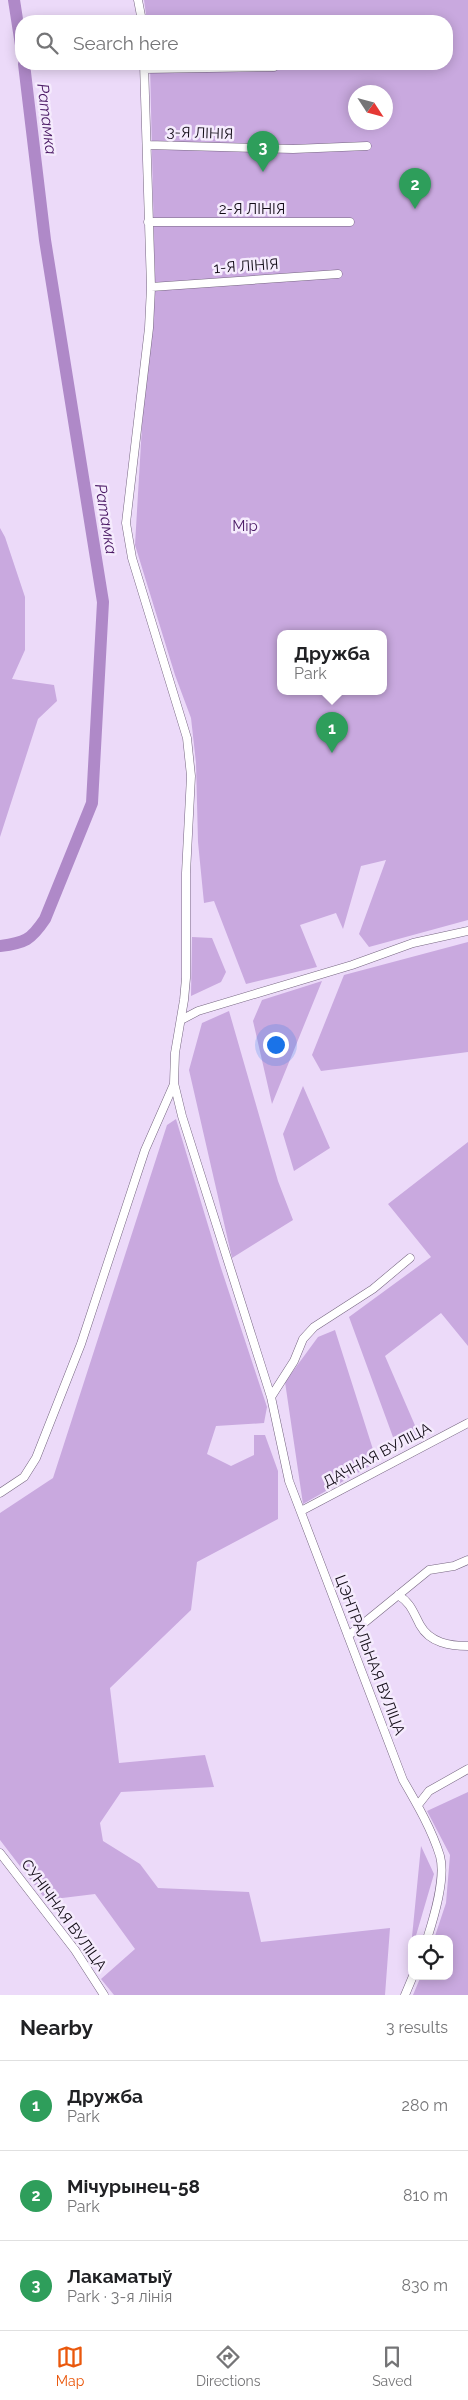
<!DOCTYPE html>
<html lang="en">
<head>
<meta charset="utf-8">
<style>
  :root { --surface:#fff; --page:#f6f6f6; --text:#202124; --muted:#757577; --line:#e0e0e0; --accent:#ea580c }
  body { margin:0; font-family:Raleway,sans-serif; background:var(--page); color:var(--text) }
  .controls { position:absolute; right:15px; bottom:15px; display:grid; overflow:hidden; border-radius:10px; box-shadow:0 2px 12px #0003 }
  .controls button { width:45px; height:45px; display:grid; place-items:center; padding:0; border:0; border-bottom:1px solid var(--line); background:var(--surface); color:var(--text); font:25px sans-serif }
  .compass { position:absolute; left:348px; top:85px; width:45px; height:45px; border-radius:50%; background:var(--surface); box-shadow:0 2px 12px #0003; rotate:126deg }
  .you { position:absolute; left:275px; top:1044px; width:18px; height:18px; margin:-12px; border:4px solid #fff; border-radius:50%; background:#1a73e8; box-shadow:0 0 0 8px #1a73e833 }
  .badge { display:grid; place-items:center; width:32px; height:32px; border-radius:50%; background:var(--accent); color:#fff; font-size:16px; font-weight:700 }
  .pin { position:absolute; translate:-50% -41px; filter:drop-shadow(0 1px 2px #0008) }
  .pin::after { content:''; position:absolute; top:26px; width:18px; height:15px; background:inherit; clip-path:polygon(0 0,100% 0,50% 100%) }
  .popup { position:absolute; left:277px; top:630px; width:110px; height:65px; box-sizing:border-box; display:grid; place-content:center; border-radius:10px; background:var(--surface); filter:drop-shadow(0 1px 4px #0005); font-size:16px; white-space:nowrap; color:var(--muted) }
  .popup b { font-size:19px; color:var(--text) }
  .popup::after { content:''; position:absolute; left:50%; top:100%; margin-left:-10px; border:10px solid transparent; border-top-color:var(--surface) }
  .list { margin:0; padding:0; list-style:none }
  h2 { display:flex; justify-content:space-between; align-items:center; height:65px; margin:0; padding:0 20px; font-size:21px }
  h2 small { font-size:16px; font-weight:400; color:var(--muted) }
  .list li { display:grid; grid-template-columns:32px 1fr auto; gap:15px; align-items:center; box-sizing:border-box; height:90px; padding:0 20px; border-top:1px solid var(--line) }
  .list b { display:block; font-size:19px; white-space:nowrap }
  .list p { margin:0; font-size:16px; white-space:nowrap; color:var(--muted) }
  .list em { font-size:16px; font-style:normal; color:var(--muted) }
  .icon { flex:none; width:28px; height:28px; fill:none; stroke:currentColor; stroke-width:2; stroke-linecap:round; stroke-linejoin:round }
  .map { position:relative; flex:none; width:468px; height:1995px; overflow:hidden }
  .search { position:absolute; background:var(--surface); box-shadow:0 2px 12px #0003; left:15px; right:15px; top:15px; height:55px; display:flex; align-items:center; gap:12px; box-sizing:border-box; padding:0 18px; border-radius:20px; color:var(--muted); font-size:19px }
  .sheet { height:335px; background:var(--surface) }
  nav { display:flex; justify-content:space-around; align-items:center; box-sizing:border-box; height:70px; border-top:1px solid var(--line); background:var(--surface); font-size:14px; color:var(--muted) }
  nav a { display:grid; justify-items:center; gap:2px }
  nav .on { color:var(--accent) }
  .map>svg:first-child { display:block }
  .green { fill:#c9a9df; fill-rule:evenodd }
  .lines { fill:none; stroke-linecap:round; stroke-linejoin:round }
  .river { stroke:#af89c8; stroke-width:12 }
  .minor-casing { stroke:#766681; stroke-width:9 }
  .minor { stroke:#fff; stroke-width:8 }
  .labels { text-anchor:middle; dominant-baseline:central; stroke-width:5; stroke-linejoin:round; paint-order:stroke }
  .street-label { font-size:15px; fill:#110b15; stroke:#f5ebfd }
  .park-label { font-size:15px; fill:#4b1b66; stroke:#f5ebfd }
  .water-label { font-size:16px; font-style:italic; fill:#4b1a65; stroke:#f5ebfd }
</style>
</head>
<body>
<div class="map">
<svg width="468" height="1995" viewBox="0 0 468 1995">
  <rect width="100%" height="100%" fill="#ecdaf9"/>
  <path class="green" d="M 144,0 L 468,0 L 468,920 L 369,947 L 359,934 L 386,860 L 361,866 L 343,929 L 336,913 L 300,925 L 317,967 L 246,984 L 214,901 L 204,903 L 198,842 L 196,763 L 191,718 L 175,675 L 135,545 L 143,409 L 155,289 L 150,64 L 447,64 L 447,21 L 147,21 ZM 356,92 L 386,92 L 386,122 L 356,122 ZM 281,634 L 383,634 L 383,692 L 281,692 Z
    M 0,528 L 5,537 L 25,597 L 25,650 L 12,679 L 54,685 L 57,701 L 38,719 L 0,837 Z
    M 192,937 L 212,938 L 226,972 L 221,982 L 191,996 Z
    M 468,942 L 468,1052 L 321,1071 L 312,1055 L 344,975 Z
    M 322,981 L 272,1104 L 253,1021 L 262,1000 Z
    M 229,1011 L 278,1181 L 293,1220 L 232,1258 L 189,1070 L 202,1023 Z
    M 303,1086 L 330,1148 L 294,1171 L 283,1134 Z
    M 176,1119 L 220,1265 L 267,1407 L 264,1423 L 216,1426 L 207,1454 L 231,1466 L 254,1455 L 254,1435 L 265,1435 L 278,1471 L 278,1519 L 197,1562 L 191,1610 L 110,1688 L 119,1763 L 205,1755 L 214,1787 L 121,1792 L 100,1823 L 103,1841 L 140,1864 L 158,1888 L 249,1892 L 261,1942 L 390,1928 L 385,1995 L 114,1995 L 101,1979 L 135,1949 L 95,1894 L 46,1900 L 0,1840 L 0,1513 L 53,1478 L 167,1125 Z
    M 468,1142 L 468,1346 L 441,1313 L 385,1356 L 420,1437 L 397,1448 L 349,1317 L 431,1257 L 388,1204 Z
    M 335,1330 L 377,1462 L 303,1504 L 285,1382 L 318,1337 Z
    M 468,1792 L 468,1995 L 413,1995 L 421,1976 L 449,1976 L 449,1939 L 434,1939 L 446,1903 L 450,1855 L 427,1811 Z
    M 421,1846 L 434,1874 L 415,1939 L 412,1939 L 410,1957 Z"/>
  <g class="lines">
    <path class="river" d="M 14,0 L 21,45
      M 0,946 C 25,943 31,940 45,919 L 92,803 L 103,602 L 45,240 L 24,64"/>
    <g class="minor-casing">
      <path id="minor" d="M 138,0 L 142,21
        M 144,64 L 151,287 L 149,328 L 126,523 L 132,558 L 187,738 L 191,776 L 186,873 L 186,978 L 184,1000 L 175,1053 L 174,1083 L 182,1116 L 271,1397 L 289,1481 L 403,1780 C 417,1804 432,1830 440,1856 C 446,1878 434,1917 427,1939
        M 144,69 L 274,67
        M 148,145 L 293,149 L 367,146
        M 148,222 L 350,222
        M 151,287 L 338,274
        M 181,1020 L 198,1011 L 352,965 L 413,943 L 468,931
        M 271,1397 L 294,1361 L 303,1339 L 314,1327 L 373,1289 L 410,1258
        M 0,1493 L 24,1477 L 36,1458 L 81,1344 L 145,1150 L 174,1084
        M 301,1511 L 468,1423
        M 398,1595 C 411,1603 413,1612 420,1625 C 430,1643 450,1646 468,1646
        M 348,1636 L 429,1570 L 454,1566 L 468,1560
        M 418,1805 L 429,1791 L 468,1769
        M 0,1853 L 75,1950 L 104,1995
        M 405,1995 L 413,1976"/>
    </g>
    <use href="#minor" class="minor"/>
  </g>
  <g class="labels">
    <g class="street-label">
      <text transform="translate(200 133) rotate(2)">3-Я ЛІНІЯ</text>
      <text x="252" y="209">2-Я ЛІНІЯ</text>
      <text transform="translate(246 266) rotate(-4)">1-Я ЛІНІЯ</text>
      <text transform="translate(377 1455) rotate(-28)">ДАЧНАЯ ВУЛІЦА</text>
      <text transform="translate(370 1655) rotate(69)">ЦЭНТРАЛЬНАЯ ВУЛІЦА</text>
      <text transform="translate(64 1915) rotate(54)">СУНІЧНАЯ ВУЛІЦА</text>
    </g>
    <g class="park-label">
      <text x="245" y="526">Мір</text>
    </g>
    <g class="water-label">
      <text transform="translate(47 119) rotate(83)">Ратамка</text>
      <text transform="translate(106 519) rotate(81)">Ратамка</text>
    </g>
  </g>
</svg>
<div class="controls">
<button><svg class="icon" aria-label="locate" viewBox="0 0 24 24"><circle cx="12" cy="12" r="6"/><path d="M12 2v4M12 18v4M2 12h4M18 12h4"/></svg></button>
</div>
<svg class="compass" viewBox="-18 -18 36 36"><path d="M0-13l5 13h-10z" fill="#e53935"/><path d="M0 13l5-13h-10z" fill="#757577"/></svg>
<div class="you"></div>
<div class="pin badge" style="left:332px;top:753px;background:#2e9e5b">1</div>
<div class="popup"><b>Дружба</b>Park</div>
<div class="pin badge" style="left:415px;top:209px;background:#2e9e5b">2</div>
<div class="pin badge" style="left:263px;top:172px;background:#2e9e5b">3</div>
<div class="search"><svg class="icon" aria-label="search" viewBox="0 0 24 24"><circle cx="10" cy="10" r="6"/><path d="M15 15l6 6"/></svg>Search here</div>
</div>
<section class="sheet">
<h2>Nearby<small>3 results</small></h2>
<ul class="list">
<li><span class="badge" style="background:#2e9e5b">1</span><div><b>Дружба</b><p>Park</p></div><em>280 m</em></li>
<li><span class="badge" style="background:#2e9e5b">2</span><div><b>Мічурынец-58</b><p>Park</p></div><em>810 m</em></li>
<li><span class="badge" style="background:#2e9e5b">3</span><div><b>Лакаматыў</b><p>Park · 3-я лінія</p></div><em>830 m</em></li>
</ul>
</section>
<nav>
<a class="on"><svg class="icon" aria-label="map" viewBox="0 0 24 24"><path d="M3 6l6-2 6 2 6-2v14l-6 2-6-2-6 2zM9 4v14M15 6v14"/></svg>Map</a>
<a><svg class="icon" aria-label="directions" viewBox="0 0 24 24"><path d="M12 3l9 9-9 9-9-9zM9 14v-3h6M13 9l2 2-2 2"/></svg>Directions</a>
<a><svg class="icon" aria-label="saved" viewBox="0 0 24 24"><path d="M7 4h10v16l-5-4-5 4z"/></svg>Saved</a>
</nav>
</body>
</html>
